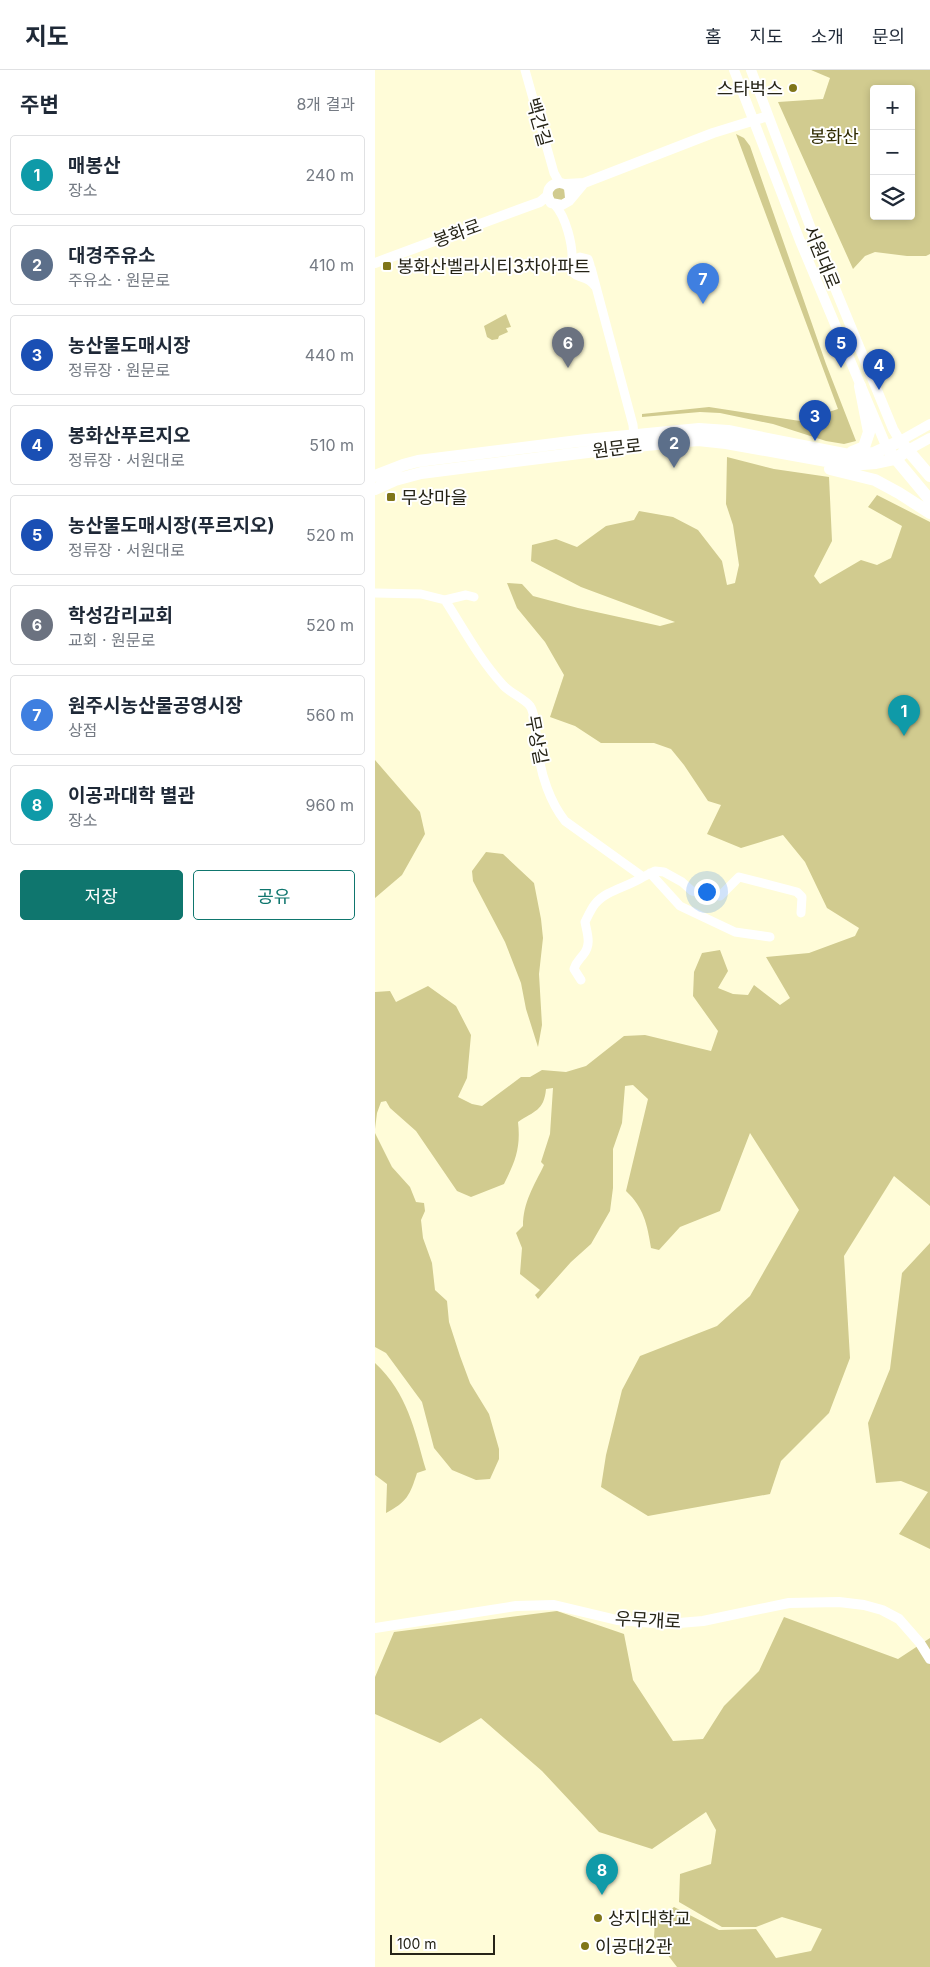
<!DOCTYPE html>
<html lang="ko">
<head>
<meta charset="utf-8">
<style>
  :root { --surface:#fff; --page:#f6f6f7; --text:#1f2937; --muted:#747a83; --line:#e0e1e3; --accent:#0f766e }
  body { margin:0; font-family:Inter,"Noto Sans KR",sans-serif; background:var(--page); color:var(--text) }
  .controls { position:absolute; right:15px; top:15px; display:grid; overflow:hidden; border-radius:5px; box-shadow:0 2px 8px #0003 }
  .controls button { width:45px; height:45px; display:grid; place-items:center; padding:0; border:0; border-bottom:1px solid var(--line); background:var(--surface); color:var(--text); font:25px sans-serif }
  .scale { position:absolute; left:15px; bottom:12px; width:105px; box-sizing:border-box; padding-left:5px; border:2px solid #262417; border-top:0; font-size:14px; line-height:18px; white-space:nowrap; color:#262417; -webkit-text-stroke:4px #fff; paint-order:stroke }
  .you { position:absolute; left:331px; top:821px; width:18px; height:18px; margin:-12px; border:4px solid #fff; border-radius:50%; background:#1a73e8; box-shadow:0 0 0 8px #1a73e833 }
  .badge { display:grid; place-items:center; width:32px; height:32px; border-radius:50%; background:var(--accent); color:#fff; font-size:16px; font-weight:700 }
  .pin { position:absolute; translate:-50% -41px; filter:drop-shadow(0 1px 2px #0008) }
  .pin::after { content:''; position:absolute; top:26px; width:18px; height:15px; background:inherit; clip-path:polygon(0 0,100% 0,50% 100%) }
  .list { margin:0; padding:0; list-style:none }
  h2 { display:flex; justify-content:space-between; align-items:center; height:65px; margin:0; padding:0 20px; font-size:21px }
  h2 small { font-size:16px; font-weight:400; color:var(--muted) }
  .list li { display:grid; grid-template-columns:32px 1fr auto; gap:15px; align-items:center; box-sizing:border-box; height:80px; margin:0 10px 10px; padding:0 10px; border:1px solid var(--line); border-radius:5px }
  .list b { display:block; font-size:19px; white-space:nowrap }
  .list p { margin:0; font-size:16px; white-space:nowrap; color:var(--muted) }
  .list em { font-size:16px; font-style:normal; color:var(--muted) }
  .actions { display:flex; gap:10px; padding:15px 20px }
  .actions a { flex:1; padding:11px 0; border:1px solid var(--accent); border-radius:5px; text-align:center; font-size:18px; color:var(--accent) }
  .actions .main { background:var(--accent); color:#fff }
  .icon { flex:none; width:28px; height:28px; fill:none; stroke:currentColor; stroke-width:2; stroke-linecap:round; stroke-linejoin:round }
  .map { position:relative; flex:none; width:555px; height:1897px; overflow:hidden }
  header { display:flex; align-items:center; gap:30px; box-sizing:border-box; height:70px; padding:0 25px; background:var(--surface); border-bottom:1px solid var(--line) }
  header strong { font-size:24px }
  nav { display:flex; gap:28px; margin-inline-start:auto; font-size:18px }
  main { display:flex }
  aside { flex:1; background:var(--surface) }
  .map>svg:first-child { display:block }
  .green { fill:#d1cb8f; fill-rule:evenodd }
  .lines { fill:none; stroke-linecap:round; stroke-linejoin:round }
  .minor { stroke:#fff; stroke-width:9 }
  .tertiary { stroke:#fff; stroke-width:10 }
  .secondary { stroke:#fff; stroke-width:12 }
  .poi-dot { fill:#7f7519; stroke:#fff; stroke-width:2 }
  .labels { text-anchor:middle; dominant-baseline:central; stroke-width:4; stroke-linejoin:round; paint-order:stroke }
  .poi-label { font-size:18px; fill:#262417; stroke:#fff; text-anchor:start }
  .street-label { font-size:18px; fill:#262417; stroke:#fff }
  .park-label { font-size:18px; fill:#2f2a00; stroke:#fff }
</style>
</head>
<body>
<header>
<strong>지도</strong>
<nav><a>홈</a><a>지도</a><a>소개</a><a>문의</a></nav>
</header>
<main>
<aside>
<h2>주변<small>8개 결과</small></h2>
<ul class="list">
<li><span class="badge" style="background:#0f9aa8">1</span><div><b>매봉산</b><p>장소</p></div><em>240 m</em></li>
<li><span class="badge" style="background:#5c6f8a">2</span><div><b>대경주유소</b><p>주유소 · 원문로</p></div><em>410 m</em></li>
<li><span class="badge" style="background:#1a4fb4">3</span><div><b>농산물도매시장</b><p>정류장 · 원문로</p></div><em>440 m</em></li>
<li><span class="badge" style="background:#1a4fb4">4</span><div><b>봉화산푸르지오</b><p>정류장 · 서원대로</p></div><em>510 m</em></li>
<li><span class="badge" style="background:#1a4fb4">5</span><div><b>농산물도매시장(푸르지오)</b><p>정류장 · 서원대로</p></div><em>520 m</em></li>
<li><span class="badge" style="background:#6b7280">6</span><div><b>학성감리교회</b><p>교회 · 원문로</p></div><em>520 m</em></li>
<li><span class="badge" style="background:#3f7fe0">7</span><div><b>원주시농산물공영시장</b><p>상점</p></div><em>560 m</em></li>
<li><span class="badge" style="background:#0f9aa8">8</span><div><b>이공과대학 별관</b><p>장소</p></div><em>960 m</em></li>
</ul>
<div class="actions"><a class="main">저장</a><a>공유</a></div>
</aside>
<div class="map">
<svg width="555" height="1897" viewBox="0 0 555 1897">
  <rect width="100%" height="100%" fill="#fffcd8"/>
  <path class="green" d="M 436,0 L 555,0 L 555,184 L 551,186 L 532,186 L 500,182 L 490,186 L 478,199 L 403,32 L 448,29 L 455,8 ZM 499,19 L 536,19 L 536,146 L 499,146 Z
    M 361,64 L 369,68 L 375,76 L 451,294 L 481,371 L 469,374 L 451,371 L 398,354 L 345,343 L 325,342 L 267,347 L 267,344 L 334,337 L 425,351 L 463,339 Z
    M 178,117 L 189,117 L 191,129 L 181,132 L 176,122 Z
    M 131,244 L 136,257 L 131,258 L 133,262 L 124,266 L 123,269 L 117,270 L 112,267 L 109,256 Z
    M 352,387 L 399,399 L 454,407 L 457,471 L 439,506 L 445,514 L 486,490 L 502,495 L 516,488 L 527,456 L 493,437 L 502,425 L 555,452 L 555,1136 L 519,1106 L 469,1186 L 475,1288 L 454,1343 L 406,1391 L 395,1424 L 273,1446 L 226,1417 L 231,1385 L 247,1320 L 265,1286 L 342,1256 L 375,1226 L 424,1140 L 375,1063 L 345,1141 L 305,1157 L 284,1180 L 276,1178 C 272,1154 269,1138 251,1121 L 273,1029 L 258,1015 L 250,1016 L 247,1053 L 238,1079 L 238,1118 L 235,1141 L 216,1174 L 196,1192 L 163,1229 L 160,1225 L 165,1220 L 145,1204 L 147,1178 L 141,1163 L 148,1156 C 148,1132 159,1116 169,1095 L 166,1092 L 175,1064 L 178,1018 L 171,1019 C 169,1041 159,1041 143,1052 C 146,1078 140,1092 129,1114 L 96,1127 L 82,1121 L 41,1061 L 15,1038 L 11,1031 L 6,1032 L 2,1043 L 0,1059 L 0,922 L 15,921 L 21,932 L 53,916 L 81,936 L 96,965 L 92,1008 L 83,1027 L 97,1034 L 107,1036 L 146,1007 L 155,1007 L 167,1000 L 191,1002 L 211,996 L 249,966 L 270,965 L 336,981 L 343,961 L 318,926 L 319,902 L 327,883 L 345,880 L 353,901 L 343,918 L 358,924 L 373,925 L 379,915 L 405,935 L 415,928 L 391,887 L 434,883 L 480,866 L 484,858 L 452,838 L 430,792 L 408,765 L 366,778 L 332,764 L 346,735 L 333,731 L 309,695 L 296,679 L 279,673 L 226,673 L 200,656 L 175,647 L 189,605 L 170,572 L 142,538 L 132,513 L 147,514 L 158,526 L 203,538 L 285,556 L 300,552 L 206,517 L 156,491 L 157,475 L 181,469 L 202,477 L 231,456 L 259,450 L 264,441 L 298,447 L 323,460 L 347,491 L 352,515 L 360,513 L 364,495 L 358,455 L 351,434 Z
    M 0,690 L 45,742 L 50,764 L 27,805 L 0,828 Z
    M 111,782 L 128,784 L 159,813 L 166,849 L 168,868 L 164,904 L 167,955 L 163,977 L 151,939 L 146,913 L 130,872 L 98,811 L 97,801 Z
    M 0,1063 L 17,1097 L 35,1117 L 41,1132 L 49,1133 L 50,1141 L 46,1150 L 48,1168 L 57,1193 L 60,1220 L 72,1231 L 74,1252 L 85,1286 L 95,1313 L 114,1344 L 124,1379 L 124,1389 L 115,1409 L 101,1410 L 77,1400 L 59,1378 L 47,1332 L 11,1283 L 0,1277 Z
    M 555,1173 L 555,1479 L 524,1464 L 553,1422 L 526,1411 L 501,1413 L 493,1353 L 515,1299 L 527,1203 Z
    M 0,1293 C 33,1324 39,1359 51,1400 L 42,1403 C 35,1425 32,1432 11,1443 L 12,1414 L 0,1405 Z
    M 182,1541 L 249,1564 L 258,1610 L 298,1671 L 328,1669 L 349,1636 L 384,1601 L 409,1547 L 523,1589 L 555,1568 L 555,1897 L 302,1897 L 279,1867 L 280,1852 L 299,1837 L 344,1860 L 381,1859 L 401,1888 L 436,1881 L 447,1859 L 407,1847 L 381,1857 L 347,1857 L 304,1832 L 305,1804 L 336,1794 L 341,1760 L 331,1742 L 277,1779 L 224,1762 L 167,1701 L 106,1648 L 65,1673 L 0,1644 L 0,1607 L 19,1562 Z"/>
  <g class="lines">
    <path class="minor" d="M 150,0 L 179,103 L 184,112
      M 180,135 C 191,147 198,175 197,191
      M 216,198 L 258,355 L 259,366
      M 208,206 L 213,203 L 215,195 L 213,189 L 205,187 L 197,191 L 196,201 C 204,210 212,205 220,216
      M 0,523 L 46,524 L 70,530 C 88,558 105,590 128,615 C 134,622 151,630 155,636 C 161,644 161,670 163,681 C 166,705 175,732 190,751 L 268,807 L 280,801 L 289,802 L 307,812 L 317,821 L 345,826 L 364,807 L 422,822 L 427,827 L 426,843
      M 70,530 L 91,525 L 99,527
      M 275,803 L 305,836 L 360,862 L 395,867
      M 206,910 L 199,899 C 201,892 204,890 208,885 C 217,875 212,863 210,852 C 213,846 216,839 220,834 C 231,820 253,817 268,807"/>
    <path class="tertiary" d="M 359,0 L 425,171 L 512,378
      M 376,0 L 441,172 L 518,359 L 525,371 L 555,354
      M 191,114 L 209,113 L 338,63 L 393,46
      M 195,128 L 194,117 C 182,106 166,119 176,133 L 187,135 L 194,131 L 209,113
      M 0,193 L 151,137 L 165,132 L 172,126
      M 533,380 L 555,368
      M 0,1558 L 141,1536 L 179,1535 L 242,1550 L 292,1554 L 328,1551 L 414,1533 L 464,1532 L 489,1535 L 507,1540 L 524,1549 L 545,1573 L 555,1589"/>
    <path class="secondary" d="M 477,382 L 489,377 L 494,362 L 485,316
      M 515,382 L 555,430
      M 455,399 L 500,410 L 524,423 L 555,443
      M 0,406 L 28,395 L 43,391 L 211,370 L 324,359 L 353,361 L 479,386 L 499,383 L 525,371 L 555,406
      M 0,419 L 20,410 L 46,403 L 261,376 L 323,370 L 351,373 L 474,395 L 501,393 L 520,389 L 533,380"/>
  </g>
  <g class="poi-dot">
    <circle cx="418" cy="18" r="5"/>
    <rect x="7" y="191" width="10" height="10" rx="2.5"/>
    <rect x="11" y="422" width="10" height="10" rx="2.5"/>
    <circle cx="223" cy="1848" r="5"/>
    <circle cx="210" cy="1876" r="5"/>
  </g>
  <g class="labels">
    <g class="poi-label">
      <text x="408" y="18" text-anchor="end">스타벅스</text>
      <text x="22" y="196">봉화산벨라시티3차아파트</text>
      <text x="26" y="427">무상마을</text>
      <text x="233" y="1848">상지대학교</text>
      <text x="220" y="1876">이공대2관</text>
    </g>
    <g class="street-label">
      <text transform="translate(164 52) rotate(74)">백간길</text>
      <text transform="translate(82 163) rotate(-20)">봉화로</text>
      <text transform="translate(447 187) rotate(68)">서원대로</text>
      <text transform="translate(242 378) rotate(-7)">원문로</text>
      <text transform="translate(162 670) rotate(79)">무상길</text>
      <text transform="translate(273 1550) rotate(3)">우무개로</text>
    </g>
    <g class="park-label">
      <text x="459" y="66">봉화산</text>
    </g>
  </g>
</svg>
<div class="controls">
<button>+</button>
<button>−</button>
<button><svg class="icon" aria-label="layers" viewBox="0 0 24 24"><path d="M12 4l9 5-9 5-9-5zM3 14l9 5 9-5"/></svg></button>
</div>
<div class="scale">100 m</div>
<div class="you"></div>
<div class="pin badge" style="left:529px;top:666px;background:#0f9aa8">1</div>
<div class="pin badge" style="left:299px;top:398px;background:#5c6f8a">2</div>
<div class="pin badge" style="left:440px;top:371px;background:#1a4fb4">3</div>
<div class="pin badge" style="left:504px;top:320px;background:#1a4fb4">4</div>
<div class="pin badge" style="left:466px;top:298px;background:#1a4fb4">5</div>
<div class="pin badge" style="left:193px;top:298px;background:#6b7280">6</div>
<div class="pin badge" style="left:328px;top:234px;background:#3f7fe0">7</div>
<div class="pin badge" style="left:227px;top:1825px;background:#0f9aa8">8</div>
</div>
</main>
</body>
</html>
